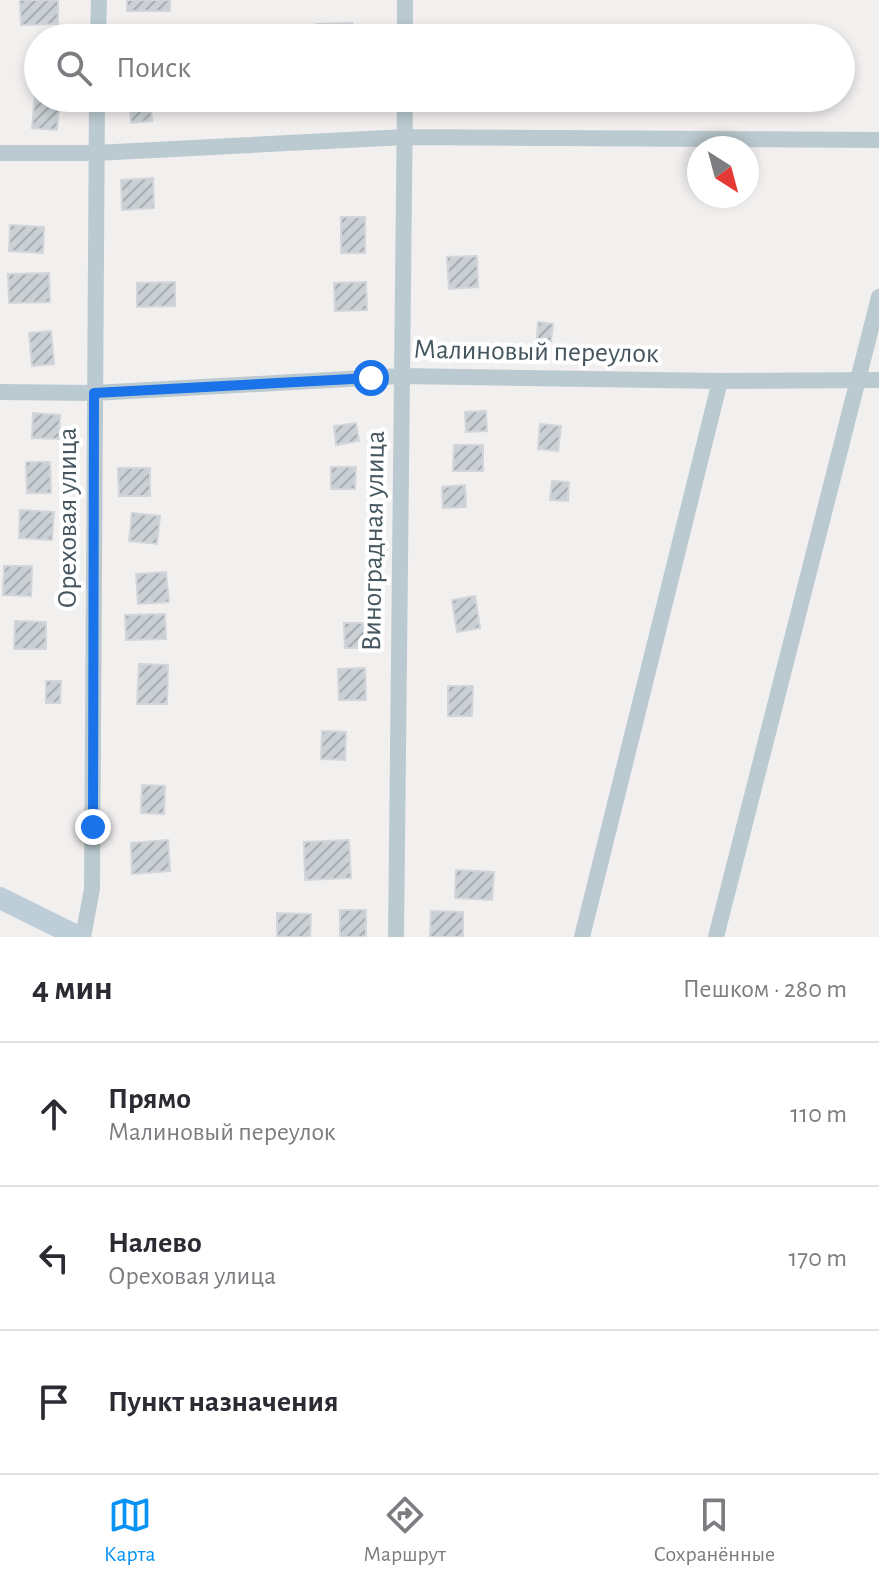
<!DOCTYPE html>
<html lang="ru">
<head>
<meta charset="utf-8">
<style>
  :root { --surface:#fff; --page:#f7f7f7; --text:#2b2b33; --muted:#7c7c81; --line:#e1e1e2; --accent:#0693f5 }
  body { margin:0; font-family:"Alegreya Sans",sans-serif; background:var(--page); color:var(--text) }
  .compass { position:absolute; left:687px; top:136px; width:72px; height:72px; border-radius:50%; background:var(--surface); box-shadow:0 4px 12px #0003; rotate:144deg }
  .stop { position:absolute; width:24px; height:24px; margin:-18px; border:6px solid #1a73e8; border-radius:50%; background:#fff }
  .stop.end { background:#1a73e8; border-color:#fff; box-shadow:0 2px 8px #0008 }
  .list { margin:0; padding:0; list-style:none }
  h2 { display:flex; justify-content:space-between; align-items:center; height:104px; margin:0; padding:0 32px; font-size:34px }
  h2 small { font-size:26px; font-weight:400; color:var(--muted) }
  .list li { display:grid; grid-template-columns:52px 1fr auto; gap:24px; align-items:center; box-sizing:border-box; height:144px; padding:0 32px; border-top:2px solid var(--line) }
  .list b { display:block; font-size:30px; white-space:nowrap }
  .list p { margin:0; font-size:26px; white-space:nowrap; color:var(--muted) }
  .list em { font-size:26px; font-style:normal; color:var(--muted) }
  .icon { flex:none; width:44px; height:44px; fill:none; stroke:currentColor; stroke-width:2; stroke-linecap:round; stroke-linejoin:round }
  .map { position:relative; flex:none; width:879px; height:937px; overflow:hidden }
  .search { position:absolute; background:var(--surface); box-shadow:0 4px 12px #0003; left:24px; right:24px; top:24px; height:88px; display:flex; align-items:center; gap:20px; box-sizing:border-box; padding:0 28px; border-radius:44px; color:var(--muted); font-size:30px }
  .sheet { height:536px; background:var(--surface) }
  nav { display:flex; justify-content:space-around; align-items:center; box-sizing:border-box; height:112px; border-top:2px solid var(--line); background:var(--surface); font-size:22px; color:var(--muted) }
  nav a { display:grid; justify-items:center; gap:4px }
  nav .on { color:var(--accent) }
  .map>svg:first-child { display:block }
  .building { fill:url(#building-hatch); stroke:#d2d6db; stroke-width:2 }
  .lines { fill:none; stroke-linecap:round; stroke-linejoin:round }
  .street { stroke:#bbcad0; stroke-width:16 }
  .secondary { stroke:#beced8; stroke-width:22 }
  .route { stroke:#1a73e8; stroke-width:10 }
  .labels { text-anchor:middle; dominant-baseline:central; stroke-width:8; stroke-linejoin:round; paint-order:stroke }
  .street-label { font-size:28px; fill:#45565f; stroke:#fff }
</style>
</head>
<body>
<div class="map">
<svg width="879" height="937" viewBox="0 0 879 937">
  <defs>
    <pattern id="building-hatch" width="6" height="6" patternUnits="userSpaceOnUse" patternTransform="scale(2)"><rect width="6" height="6" fill="#cad0d4"/><path d="M-1 1l2-2M0 6l6-6M5 7l2-2" fill="none" stroke="#a6acaf"/></pattern>
  </defs>
  <rect width="100%" height="100%" fill="#f2efef"/>
  <path class="building" d="M 20,0 L 58,0 L 58,24 L 21,25 Z
    M 127,0 L 170,0 L 170,11 L 127,11 Z
    M 352,23 L 352,38 L 317,38 L 317,24 Z
    M 165,35 L 198,36 L 198,38 L 165,38 Z
    M 38,49 L 38,76 L 35,77 L 34,50 Z
    M 35,93 L 38,93 L 38,98 L 60,98 L 57,130 L 32,128 Z
    M 129,98 L 150,98 L 152,121 L 131,123 Z
    M 472,98 L 503,98 L 503,105 L 472,104 Z
    M 153,178 L 154,208 L 122,210 L 121,180 Z
    M 341,217 L 365,217 L 365,253 L 341,253 Z
    M 10,225 L 44,227 L 43,253 L 9,251 Z
    M 477,256 L 478,287 L 449,289 L 447,257 Z
    M 49,273 L 50,302 L 9,303 L 8,274 Z
    M 175,282 L 175,306 L 137,307 L 137,283 Z
    M 366,282 L 367,310 L 335,311 L 334,283 Z
    M 538,322 L 553,324 L 551,341 L 537,339 Z
    M 51,331 L 54,364 L 32,366 L 29,333 Z
    M 486,411 L 487,431 L 466,432 L 465,412 Z
    M 33,413 L 60,415 L 59,439 L 32,438 Z
    M 356,423 L 359,441 L 336,445 L 334,426 Z
    M 540,424 L 561,426 L 558,451 L 538,449 Z
    M 454,445 L 483,445 L 483,471 L 453,471 Z
    M 26,462 L 50,462 L 51,493 L 27,493 Z
    M 331,467 L 356,467 L 355,489 L 331,489 Z
    M 118,468 L 150,468 L 150,496 L 119,496 Z
    M 552,481 L 569,482 L 568,501 L 550,500 Z
    M 465,485 L 466,507 L 443,508 L 442,487 Z
    M 20,510 L 54,512 L 52,540 L 19,538 Z
    M 132,513 L 160,516 L 157,544 L 129,541 Z
    M 4,566 L 32,566 L 31,596 L 3,595 Z
    M 166,572 L 169,602 L 138,604 L 136,574 Z
    M 475,596 L 480,628 L 457,632 L 452,600 Z
    M 165,614 L 166,639 L 126,640 L 125,615 Z
    M 15,621 L 46,622 L 46,649 L 14,649 Z
    M 344,623 L 365,623 L 365,648 L 345,648 Z
    M 139,664 L 168,665 L 167,704 L 137,704 Z
    M 365,668 L 366,700 L 339,700 L 338,669 Z
    M 46,681 L 61,681 L 60,703 L 46,703 Z
    M 448,686 L 473,686 L 472,716 L 448,716 Z
    M 322,731 L 346,732 L 345,760 L 321,759 Z
    M 142,785 L 165,786 L 164,814 L 141,813 Z
    M 168,840 L 170,871 L 132,874 L 131,843 Z
    M 349,840 L 351,878 L 305,880 L 304,842 Z
    M 456,870 L 494,872 L 492,900 L 455,898 Z
    M 340,910 L 366,910 L 366,937 L 340,937 Z
    M 431,911 L 463,912 L 463,937 L 430,937 Z
    M 277,913 L 311,914 L 310,937 L 277,937 Z"/>
  <g class="lines">
    <path class="street" d="M 405,0 L 405,38
      M 98,38 L 99,0
      M 0,153 L 95,153 L 405,137 L 879,140
      M 0,392 L 94,393 L 401,376 L 720,381 L 879,380
      M 83,937 L 92,889 L 97,98
      M 396,937 L 405,98
      M 582,937 L 720,381
      M 716,937 L 879,297"/>
    <path class="secondary" d="M 0,898 L 79,937"/>
  </g>
  <g class="lines">
    <path class="route" d="M 93,827 L 94,393 L 371,378"/>
  </g>
  <g class="labels">
    <g class="street-label">
      <text transform="translate(536 352) rotate(1)">Малиновый переулок</text>
      <text transform="translate(68 518) rotate(-90)">Ореховая улица</text>
      <text transform="translate(374 541) rotate(-89)">Виноградная улица</text>
    </g>
  </g>
</svg>
<svg class="compass" viewBox="-18 -18 36 36"><path d="M0-13l5 13h-10z" fill="#e53935"/><path d="M0 13l5-13h-10z" fill="#7c7c81"/></svg>
<div class="stop" style="left:371px;top:378px"></div>
<div class="stop end" style="left:93px;top:827px"></div>
<div class="search"><svg class="icon" aria-label="search" viewBox="0 0 24 24"><circle cx="10" cy="10" r="6"/><path d="M15 15l6 6"/></svg>Поиск</div>
</div>
<section class="sheet">
<h2>4 мин<small>Пешком · 280 m</small></h2>
<ul class="list">
<li><svg class="icon" aria-label="ahead" viewBox="0 0 24 24"><path d="M12 20V5M6 11l6-6 6 6"/></svg><div><b>Прямо</b><p>Малиновый переулок</p></div><em>110 m</em></li>
<li><svg class="icon" aria-label="left" viewBox="0 0 24 24"><path d="M17 20v-9H6M10 6l-5 5 5 5"/></svg><div><b>Налево</b><p>Ореховая улица</p></div><em>170 m</em></li>
<li><svg class="icon" aria-label="arrive" viewBox="0 0 24 24"><path d="M6 21V4h12l-3 4 3 4H6"/></svg><div><b>Пункт назначения</b></div></li>
</ul>
</section>
<nav>
<a class="on"><svg class="icon" aria-label="map" viewBox="0 0 24 24"><path d="M3 6l6-2 6 2 6-2v14l-6 2-6-2-6 2zM9 4v14M15 6v14"/></svg>Карта</a>
<a><svg class="icon" aria-label="directions" viewBox="0 0 24 24"><path d="M12 3l9 9-9 9-9-9zM9 14v-3h6M13 9l2 2-2 2"/></svg>Маршрут</a>
<a><svg class="icon" aria-label="saved" viewBox="0 0 24 24"><path d="M7 4h10v16l-5-4-5 4z"/></svg>Сохранённые</a>
</nav>
</body>
</html>
